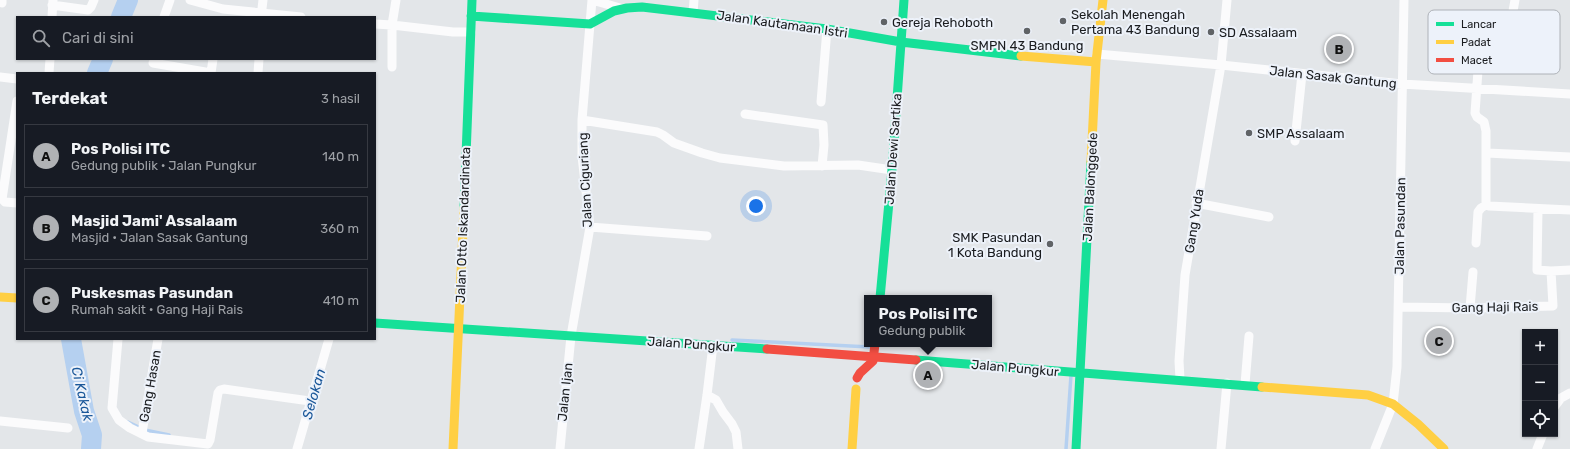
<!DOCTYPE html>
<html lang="id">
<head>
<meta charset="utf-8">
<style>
  :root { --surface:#171b24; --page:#242831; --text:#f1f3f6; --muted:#9ea1a6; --line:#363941; --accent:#b0b2b5 }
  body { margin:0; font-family:Rubik,sans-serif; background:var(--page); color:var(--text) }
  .controls { position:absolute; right:12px; bottom:12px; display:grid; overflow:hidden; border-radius:0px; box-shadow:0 1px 3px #0004 }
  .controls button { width:36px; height:36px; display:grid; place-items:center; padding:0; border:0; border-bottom:1px solid var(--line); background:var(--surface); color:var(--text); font:20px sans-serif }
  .you { position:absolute; left:756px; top:206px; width:14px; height:14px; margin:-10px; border:3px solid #fff; border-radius:50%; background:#1a73e8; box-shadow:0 0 0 6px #1a73e833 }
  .badge { display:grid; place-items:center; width:26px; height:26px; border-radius:50%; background:var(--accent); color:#111; font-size:13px; font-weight:700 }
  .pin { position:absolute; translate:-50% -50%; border:2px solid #fff; box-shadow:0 1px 4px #0006 }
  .popup { position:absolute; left:864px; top:295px; width:128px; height:52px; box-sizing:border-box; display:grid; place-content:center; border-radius:0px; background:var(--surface); filter:drop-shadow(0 1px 3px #0005); font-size:13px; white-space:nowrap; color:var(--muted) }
  .popup b { font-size:15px; color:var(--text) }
  .popup::after { content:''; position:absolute; left:50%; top:100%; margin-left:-8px; border:8px solid transparent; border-top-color:var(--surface) }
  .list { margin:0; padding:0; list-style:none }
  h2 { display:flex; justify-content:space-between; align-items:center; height:52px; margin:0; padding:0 16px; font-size:17px }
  h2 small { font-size:13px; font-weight:400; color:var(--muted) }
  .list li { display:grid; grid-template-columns:26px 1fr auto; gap:12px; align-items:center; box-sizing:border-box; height:64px; margin:0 8px 8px; padding:0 8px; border:1px solid var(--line); border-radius:0px }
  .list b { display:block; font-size:15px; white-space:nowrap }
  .list p { margin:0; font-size:13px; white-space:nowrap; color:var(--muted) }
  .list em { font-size:13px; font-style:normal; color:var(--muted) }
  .icon { flex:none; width:22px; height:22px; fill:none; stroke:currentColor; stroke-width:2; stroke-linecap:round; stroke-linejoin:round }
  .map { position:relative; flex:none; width:1570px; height:449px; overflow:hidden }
  .search { position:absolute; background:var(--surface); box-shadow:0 1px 3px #0004; left:16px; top:16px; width:360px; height:44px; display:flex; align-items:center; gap:10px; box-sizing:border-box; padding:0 14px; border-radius:0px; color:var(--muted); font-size:15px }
  .panel { position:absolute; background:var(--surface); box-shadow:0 1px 3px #0004; left:16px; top:72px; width:360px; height:268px; border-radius:0px }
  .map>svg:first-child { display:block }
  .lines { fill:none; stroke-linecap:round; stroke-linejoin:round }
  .stream { stroke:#b5d0f0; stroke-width:3.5 }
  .river { stroke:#b5d0f0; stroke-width:20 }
  .street { stroke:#fbfbfc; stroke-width:9 }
  .fast { stroke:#16e098; stroke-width:9 }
  .slow { stroke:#ffcf43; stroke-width:9 }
  .jam { stroke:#f24e42; stroke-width:9 }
  .poi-dot { fill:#606366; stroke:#edf2fa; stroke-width:1.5 }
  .labels { text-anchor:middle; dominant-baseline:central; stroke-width:4; stroke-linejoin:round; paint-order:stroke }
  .poi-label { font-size:13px; fill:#1a1c1f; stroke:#edf2fa; text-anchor:start }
  .street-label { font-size:13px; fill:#1a1c1f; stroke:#edf2fa }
  .water-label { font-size:14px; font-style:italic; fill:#1a5799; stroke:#edf2fa }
  .key { fill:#edf2fa; stroke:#aeb2b8; stroke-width:1 }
  .key-label { font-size:11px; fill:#1a1c1f }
</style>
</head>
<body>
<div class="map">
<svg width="1570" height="449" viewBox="0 0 1570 449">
  <rect width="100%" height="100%" fill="#e3e6e9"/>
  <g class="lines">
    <path class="stream" d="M 732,340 L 870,347
      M 128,422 L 145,430 L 169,435
      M 1066,449 L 1071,375"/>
    <path class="river" d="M 121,17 L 128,0
      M 97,73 L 103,59
      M 71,339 L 84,411 L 92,435 L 91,449"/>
    <path class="street" d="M 190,0 L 223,9 L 301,17
      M 396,0 L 392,25 L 453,32 L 471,32
      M 592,0 L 620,8
      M 2,3 L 2,0
      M 52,5 L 88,10 L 91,7 L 94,0
      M 693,13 L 694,0
      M 52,17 L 53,0
      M 164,17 L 170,0
      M 261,17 L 263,0
      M 375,24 L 392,25 L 392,67
      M 1097,54 L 1221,65 L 1402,84 L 1570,94
      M 153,63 L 211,73 L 213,59
      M 49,73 L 50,59
      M 258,73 L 259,59
      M 0,77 L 17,79
      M 17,101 L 2,199 L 5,202 L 17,203
      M 821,102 L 827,29
      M 745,114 L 823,125 L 824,145 L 822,166
      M 582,120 L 657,132 L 663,135 L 674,143 L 702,153 L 720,158 L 784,166 L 858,165 L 892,170
      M 1295,141 L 1302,74
      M 1487,153 L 1570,157
      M 1196,203 L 1269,217
      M 1486,205 L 1486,131 L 1484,122 L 1477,117 L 1475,113 L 1481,28 L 1483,22 L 1511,22 L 1515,0
      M 590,227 L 707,236
      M 1476,243 L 1478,212 L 1481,208 L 1486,205 L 1489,206 L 1570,210
      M 1551,271 L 1570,270
      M 1399,307 L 1470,308 L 1553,306 L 1551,271 L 1537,270 L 1538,209
      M 1470,308 L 1473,272
      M 118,339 L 112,408 L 119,420 L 130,428 L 142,434
      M 158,339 L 143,427 L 142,434 L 148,437 L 208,444 L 210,440 L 218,393 L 220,390 L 224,389 L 310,401
      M 1180,379 L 1179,361 L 1185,275 L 1221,65 L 1227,0
      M 1245,384 L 1249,336
      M 707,395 L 716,400 L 723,412 L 732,424 L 736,432 L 738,449
      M 1555,406 L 1561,398 L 1570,393
      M 0,421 L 68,428
      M 297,449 L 329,339
      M 560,449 L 571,336 L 590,227 L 582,156 L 582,120 L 592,0
      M 699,449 L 707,395 L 713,345
      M 1221,449 L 1227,383
      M 1375,449 L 1393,404 L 1397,367 L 1404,0
      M 1537,449 L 1543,434"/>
    <path class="fast" d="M 471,16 L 590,24 L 614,11 L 627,8 L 642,7 L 827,29 L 901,42 L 1021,56
      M 464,208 L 472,0
      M 880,298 L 892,170 L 904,0
      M 375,323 L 767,349
      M 916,360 L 1262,387
      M 1076,449 L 1091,162"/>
    <path class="slow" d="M 1021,56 L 1096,62
      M 1091,162 L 1096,62 L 1103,0
      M 0,297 L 17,298
      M 1262,387 L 1368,395 L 1393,404 L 1418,424 L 1444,449
      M 453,449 L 464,208
      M 852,449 L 856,389"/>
    <path class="jam" d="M 767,349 L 916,360
      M 857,378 L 860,373 L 873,361 L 875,344"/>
  </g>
  <g class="poi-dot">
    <circle cx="1063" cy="21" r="4"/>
    <circle cx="884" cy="22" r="4"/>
    <circle cx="1027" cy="31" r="4"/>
    <circle cx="1211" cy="32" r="4"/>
    <circle cx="1249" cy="133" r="4"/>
    <circle cx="1050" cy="244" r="4"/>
  </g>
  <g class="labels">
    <g class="poi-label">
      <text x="1071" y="14">Sekolah Menengah<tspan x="1071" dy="15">Pertama 43 Bandung</tspan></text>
      <text x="892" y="22">Gereja Rehoboth</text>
      <text x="1219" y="32">SD Assalaam</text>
      <text x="1027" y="45" text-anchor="middle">SMPN 43 Bandung</text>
      <text x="1257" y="133">SMP Assalaam</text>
      <text x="1042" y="237" text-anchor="end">SMK Pasundan<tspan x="1042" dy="15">1 Kota Bandung</tspan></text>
    </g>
    <g class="street-label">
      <text transform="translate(782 24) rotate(8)">Jalan Kautamaan Istri</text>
      <text transform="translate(1333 77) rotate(6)">Jalan Sasak Gantung</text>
      <text transform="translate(893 149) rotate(-86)">Jalan Dewi Sartika</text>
      <text transform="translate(585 180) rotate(-93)">Jalan Ciguriang</text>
      <text transform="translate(1090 187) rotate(-87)">Jalan Balonggede</text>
      <text transform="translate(1194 221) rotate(-81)">Gang Yuda</text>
      <text transform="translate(463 225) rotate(-88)">Jalan Otto Iskandardinata</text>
      <text transform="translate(1400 226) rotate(-89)">Jalan Pasundan</text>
      <text transform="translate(1495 307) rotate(-1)">Gang Haji Rais</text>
      <text transform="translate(691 344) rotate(4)">Jalan Pungkur</text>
      <text transform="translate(1015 368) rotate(5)">Jalan Pungkur</text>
      <text transform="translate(150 386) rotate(-80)">Gang Hasan</text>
      <text transform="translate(565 392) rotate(-84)">Jalan Ijan</text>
    </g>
    <g class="water-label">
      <text transform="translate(82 394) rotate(77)">Ci Kakak</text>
      <text transform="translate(314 394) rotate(-74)">Selokan</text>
    </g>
  </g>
  <rect x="1428" y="10" width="132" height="64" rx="6" class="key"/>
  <rect x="1436" y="22" width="18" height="4" fill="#16e098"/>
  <rect x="1436" y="40" width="18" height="4" fill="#ffcf43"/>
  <rect x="1436" y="58" width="18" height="4" fill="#f24e42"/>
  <g class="key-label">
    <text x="1461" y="28">Lancar</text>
    <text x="1461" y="46">Padat</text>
    <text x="1461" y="64">Macet</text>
  </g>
</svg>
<div class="controls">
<button>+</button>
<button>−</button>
<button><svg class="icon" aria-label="locate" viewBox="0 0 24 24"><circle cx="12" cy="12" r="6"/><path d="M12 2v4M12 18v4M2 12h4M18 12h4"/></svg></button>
</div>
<div class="you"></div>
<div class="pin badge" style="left:928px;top:375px">A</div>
<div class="popup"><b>Pos Polisi ITC</b>Gedung publik</div>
<div class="pin badge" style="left:1339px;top:49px">B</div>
<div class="pin badge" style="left:1439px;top:341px">C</div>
<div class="search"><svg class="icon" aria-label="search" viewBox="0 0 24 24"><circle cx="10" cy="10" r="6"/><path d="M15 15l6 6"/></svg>Cari di sini</div>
<section class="panel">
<h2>Terdekat<small>3 hasil</small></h2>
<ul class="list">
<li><span class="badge">A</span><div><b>Pos Polisi ITC</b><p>Gedung publik · Jalan Pungkur</p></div><em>140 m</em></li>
<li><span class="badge">B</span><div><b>Masjid Jami' Assalaam</b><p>Masjid · Jalan Sasak Gantung</p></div><em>360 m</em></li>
<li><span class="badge">C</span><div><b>Puskesmas Pasundan</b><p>Rumah sakit · Gang Haji Rais</p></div><em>410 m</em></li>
</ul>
</section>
</div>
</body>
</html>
